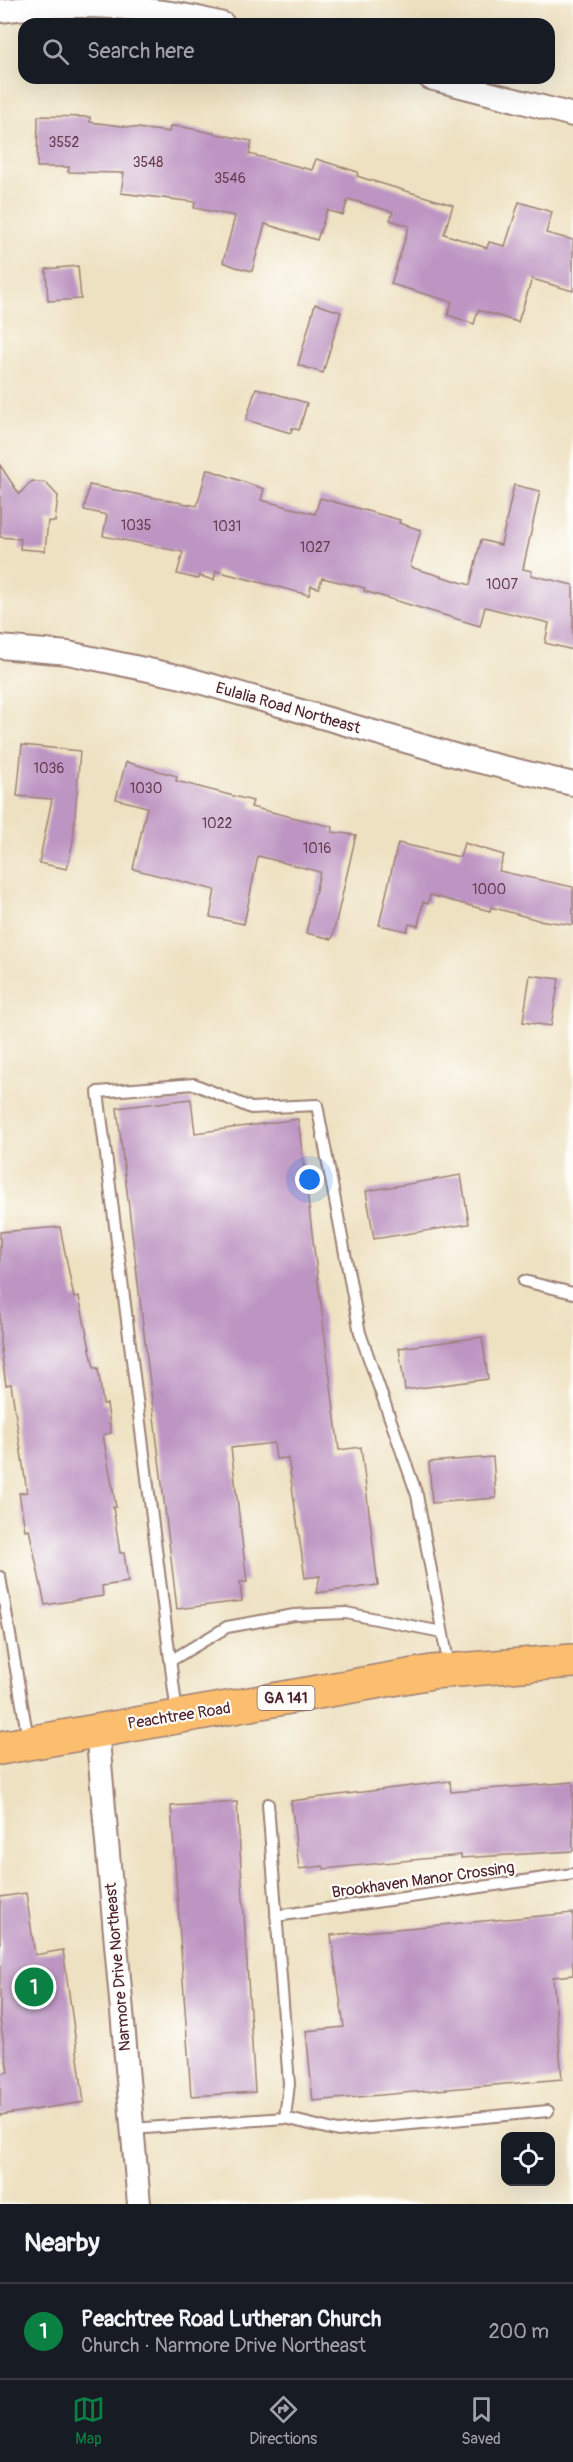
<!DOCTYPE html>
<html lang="en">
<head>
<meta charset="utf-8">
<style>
  :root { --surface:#171b24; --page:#242831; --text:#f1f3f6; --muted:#9ea1a6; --line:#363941; --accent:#0b8043 }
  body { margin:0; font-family:Pangolin,sans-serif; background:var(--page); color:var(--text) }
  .controls { position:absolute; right:18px; bottom:18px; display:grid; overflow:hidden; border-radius:12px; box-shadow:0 6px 24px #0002 }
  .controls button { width:54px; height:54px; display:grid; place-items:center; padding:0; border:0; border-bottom:2px solid var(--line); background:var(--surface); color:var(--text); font:30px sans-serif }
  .you { position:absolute; left:310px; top:1180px; width:21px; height:21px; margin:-15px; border:4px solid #fff; border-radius:50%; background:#1a73e8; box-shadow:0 0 0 9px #1a73e833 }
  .badge { display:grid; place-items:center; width:39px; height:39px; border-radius:50%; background:var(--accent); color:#fff; font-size:20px; font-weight:700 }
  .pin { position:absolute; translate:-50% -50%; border:3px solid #fff; box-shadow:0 2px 6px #0006 }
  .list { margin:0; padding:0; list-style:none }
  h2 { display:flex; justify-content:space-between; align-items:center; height:78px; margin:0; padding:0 24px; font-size:26px }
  h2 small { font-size:20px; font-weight:400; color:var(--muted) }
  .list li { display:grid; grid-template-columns:39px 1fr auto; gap:18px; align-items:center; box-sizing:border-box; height:96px; padding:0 24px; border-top:2px solid var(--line) }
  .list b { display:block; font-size:22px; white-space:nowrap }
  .list p { margin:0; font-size:20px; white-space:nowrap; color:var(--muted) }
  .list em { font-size:20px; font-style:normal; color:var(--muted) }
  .icon { flex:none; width:33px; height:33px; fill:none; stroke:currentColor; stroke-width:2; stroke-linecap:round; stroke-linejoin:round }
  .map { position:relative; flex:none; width:573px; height:2204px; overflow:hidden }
  .search { position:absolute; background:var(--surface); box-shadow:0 6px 24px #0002; left:18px; right:18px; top:18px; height:66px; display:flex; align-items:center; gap:15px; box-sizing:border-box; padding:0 21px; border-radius:18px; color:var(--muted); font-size:22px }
  .sheet { height:174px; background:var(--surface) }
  nav { display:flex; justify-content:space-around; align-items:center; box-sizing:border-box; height:84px; border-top:2px solid var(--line); background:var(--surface); font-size:16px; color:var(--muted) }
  nav a { display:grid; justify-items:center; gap:3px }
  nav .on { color:var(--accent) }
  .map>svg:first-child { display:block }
  .building { fill:#bd95c3 }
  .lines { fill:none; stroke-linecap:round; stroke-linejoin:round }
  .service-casing { stroke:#9c8076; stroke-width:14 }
  .minor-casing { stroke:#9c8076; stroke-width:26 }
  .trunk-casing { stroke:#9c8076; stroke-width:36 }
  .service { stroke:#fff; stroke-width:10 }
  .minor { stroke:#fff; stroke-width:22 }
  .trunk { stroke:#fbbd6e; stroke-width:33 }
  .labels { text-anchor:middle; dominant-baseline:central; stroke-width:4.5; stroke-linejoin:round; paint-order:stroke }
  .number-label { font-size:14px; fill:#673c51 }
  .shield { fill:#fdfcf7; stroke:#806168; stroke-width:1.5 }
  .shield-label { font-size:15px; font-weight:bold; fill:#4a1f2b }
  .street-label { font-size:16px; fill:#4a1f2b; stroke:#fdfcf7 }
</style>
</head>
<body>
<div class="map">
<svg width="573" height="2204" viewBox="0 0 573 2204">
  <rect width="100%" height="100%" fill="#fdfcf7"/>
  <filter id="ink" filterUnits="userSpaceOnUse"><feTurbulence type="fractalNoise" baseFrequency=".0167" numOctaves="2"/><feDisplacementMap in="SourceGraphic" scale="12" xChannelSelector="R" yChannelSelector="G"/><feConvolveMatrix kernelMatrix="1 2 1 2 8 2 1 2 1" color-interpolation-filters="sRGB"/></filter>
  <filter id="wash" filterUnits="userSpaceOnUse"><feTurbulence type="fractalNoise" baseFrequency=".008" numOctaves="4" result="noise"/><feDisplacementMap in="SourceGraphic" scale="24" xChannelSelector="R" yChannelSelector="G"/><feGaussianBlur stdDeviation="1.35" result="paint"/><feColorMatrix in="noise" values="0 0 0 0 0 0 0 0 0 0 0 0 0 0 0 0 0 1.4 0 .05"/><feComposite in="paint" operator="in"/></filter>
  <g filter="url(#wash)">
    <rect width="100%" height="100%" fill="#eee1c1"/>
    <g id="blocks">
      <path class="building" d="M 38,116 L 90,117 L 90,122 L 169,132 L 170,126 L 183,127 L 252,141 L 249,154 L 312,170 L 316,159 L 358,172 L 357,176 L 366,179 L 453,205 L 444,234 L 487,248 L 489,242 L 505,246 L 519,202 L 552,212 L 546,233 L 573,240 L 573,291 L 532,279 L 518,322 L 478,310 L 474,324 L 448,315 L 452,302 L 391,284 L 409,226 L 390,220 L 393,212 L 348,199 L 343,215 L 327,210 L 317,240 L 265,224 L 252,271 L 236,267 L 223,262 L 235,216 L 194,208 L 195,202 L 121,193 L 124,173 L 68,172 L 69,167 L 37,167 Z
        M 78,266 L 81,299 L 48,301 L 46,269 Z
        M 315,304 L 341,312 L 323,373 L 298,365 Z
        M 256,388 L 307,403 L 299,430 L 292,428 L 291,433 L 246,420 Z
        M 0,465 L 19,494 L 32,481 L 46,483 L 58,496 L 55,522 L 48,521 L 45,551 L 20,549 L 21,539 L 0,537 Z
        M 207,469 L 264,489 L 261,500 L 315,514 L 320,498 L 400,520 L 399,523 L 421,530 L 410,567 L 470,585 L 481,540 L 501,545 L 514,485 L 540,491 L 523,569 L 532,571 L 531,575 L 573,585 L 573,650 L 545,643 L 549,623 L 485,607 L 480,626 L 364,591 L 365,588 L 322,578 L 319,588 L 311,586 L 309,595 L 216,571 L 214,580 L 199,576 L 198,579 L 177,574 L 183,552 L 103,536 L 107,515 L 84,510 L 89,485 L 197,506 Z
        M 22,745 L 80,751 L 73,841 L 67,869 L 39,863 L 52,799 L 17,796 Z
        M 126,762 L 177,776 L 176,781 L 253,801 L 251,807 L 333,827 L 332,832 L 356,835 L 332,939 L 306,933 L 320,872 L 258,856 L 244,924 L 210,917 L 215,890 L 133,869 L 147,807 L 116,799 Z
        M 398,843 L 460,857 L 464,843 L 504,855 L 499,871 L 573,887 L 573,925 L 538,920 L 491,907 L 490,911 L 430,895 L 428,904 L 423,902 L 418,926 L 409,924 L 407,931 L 379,925 Z
        M 530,975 L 559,979 L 551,1026 L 523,1022 Z
        M 191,1099 L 195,1133 L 298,1119 L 339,1450 L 361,1447 L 378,1585 L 316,1593 L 320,1576 L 305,1578 L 288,1458 L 276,1459 L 274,1443 L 231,1448 L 247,1582 L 240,1582 L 242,1601 L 177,1609 L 117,1108 Z
        M 461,1175 L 469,1224 L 374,1239 L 366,1191 Z
        M 60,1227 L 74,1298 L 79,1297 L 94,1368 L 98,1368 L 103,1404 L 107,1404 L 111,1433 L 103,1435 L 116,1507 L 113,1507 L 120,1553 L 124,1553 L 128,1582 L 102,1586 L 103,1596 L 45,1605 L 29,1529 L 25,1530 L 19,1493 L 27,1492 L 11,1384 L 6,1385 L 0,1343 L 0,1232 Z
        M 482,1337 L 488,1379 L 405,1390 L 399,1348 Z
        M 493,1457 L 496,1498 L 432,1503 L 429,1462 Z
        M 450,1781 L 451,1792 L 573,1782 L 573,1851 L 461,1858 L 461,1855 L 324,1869 L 323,1866 L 299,1869 L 291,1801 Z
        M 237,1802 L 255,2092 L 191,2096 L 171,1806 Z
        M 26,1893 L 35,1955 L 63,1950 L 84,2102 L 0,2115 L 0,2074 L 8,2072 L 0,2019 L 0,1897 Z
        M 573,1913 L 573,1975 L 553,1977 L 562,2079 L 313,2101 L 306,2031 L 344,2027 L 331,1935 Z"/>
    </g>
  </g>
  <g filter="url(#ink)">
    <use href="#blocks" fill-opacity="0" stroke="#9c8076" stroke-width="1.5"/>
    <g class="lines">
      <g class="service-casing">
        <path id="service" d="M 524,1281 L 573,1293
          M 0,1577 L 28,1739
          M 170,1661 L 227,1627 L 294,1615 L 346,1613 L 442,1632
          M 177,1714 L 98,1092 L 194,1084 L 251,1108 L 317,1105 L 360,1333 L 417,1495 L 449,1667
          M 268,1804 L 289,2084 L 285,2118
          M 276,1916 L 573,1874
          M 132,2129 L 285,2118 L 338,2131 L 548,2111"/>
      </g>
      <g class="minor-casing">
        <path id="minor" d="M 0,11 C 73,2 152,5 223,24
          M 430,78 L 573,115
          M 0,647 L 68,653 L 182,677 L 461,757 L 573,784
          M 97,1729 L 139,2204"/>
      </g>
      <g class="trunk-casing">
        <path id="trunk" d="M 0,1748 L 432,1672 L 573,1661"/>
      </g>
      <use href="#service" class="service"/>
      <use href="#minor" class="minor"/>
      <use href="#trunk" class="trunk"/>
    </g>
  </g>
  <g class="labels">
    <g class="number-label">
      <text x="64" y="142">3552</text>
      <text x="148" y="162">3548</text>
      <text x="230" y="178">3546</text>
      <text x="136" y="525">1035</text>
      <text x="227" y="526">1031</text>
      <text x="315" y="547">1027</text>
      <text x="502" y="584">1007</text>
      <text x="49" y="768">1036</text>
      <text x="146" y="788">1030</text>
      <text x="217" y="823">1022</text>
      <text x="317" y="848">1016</text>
      <text x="489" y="889">1000</text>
    </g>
    <rect class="shield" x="257.5" y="1686" width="57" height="24" rx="4.5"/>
    <g class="shield-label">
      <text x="286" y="1698">GA 141</text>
    </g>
    <g class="street-label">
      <text transform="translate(288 708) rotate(16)">Eulalia Road Northeast</text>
      <text transform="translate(179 1716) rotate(-9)">Peachtree Road</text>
      <text transform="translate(423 1880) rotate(-8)">Brookhaven Manor Crossing</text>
      <text transform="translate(118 1967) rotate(-95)">Narmore Drive Northeast</text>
    </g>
  </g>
</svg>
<div class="controls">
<button><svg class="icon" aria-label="locate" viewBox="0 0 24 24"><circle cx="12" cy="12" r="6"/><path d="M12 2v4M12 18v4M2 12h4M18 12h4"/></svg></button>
</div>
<div class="you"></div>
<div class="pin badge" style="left:34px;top:1987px">1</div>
<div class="search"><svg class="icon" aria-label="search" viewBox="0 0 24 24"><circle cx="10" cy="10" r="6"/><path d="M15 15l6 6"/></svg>Search here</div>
</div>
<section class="sheet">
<h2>Nearby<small></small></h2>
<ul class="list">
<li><span class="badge">1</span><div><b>Peachtree Road Lutheran Church</b><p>Church · Narmore Drive Northeast</p></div><em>200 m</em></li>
</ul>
</section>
<nav>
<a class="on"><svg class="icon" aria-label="map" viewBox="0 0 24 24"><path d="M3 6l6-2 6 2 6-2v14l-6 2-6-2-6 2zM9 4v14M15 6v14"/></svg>Map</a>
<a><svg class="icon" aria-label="directions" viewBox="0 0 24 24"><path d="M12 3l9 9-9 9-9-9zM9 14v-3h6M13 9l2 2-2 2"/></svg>Directions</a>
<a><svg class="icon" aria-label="saved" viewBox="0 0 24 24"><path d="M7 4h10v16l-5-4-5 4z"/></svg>Saved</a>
</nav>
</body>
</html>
